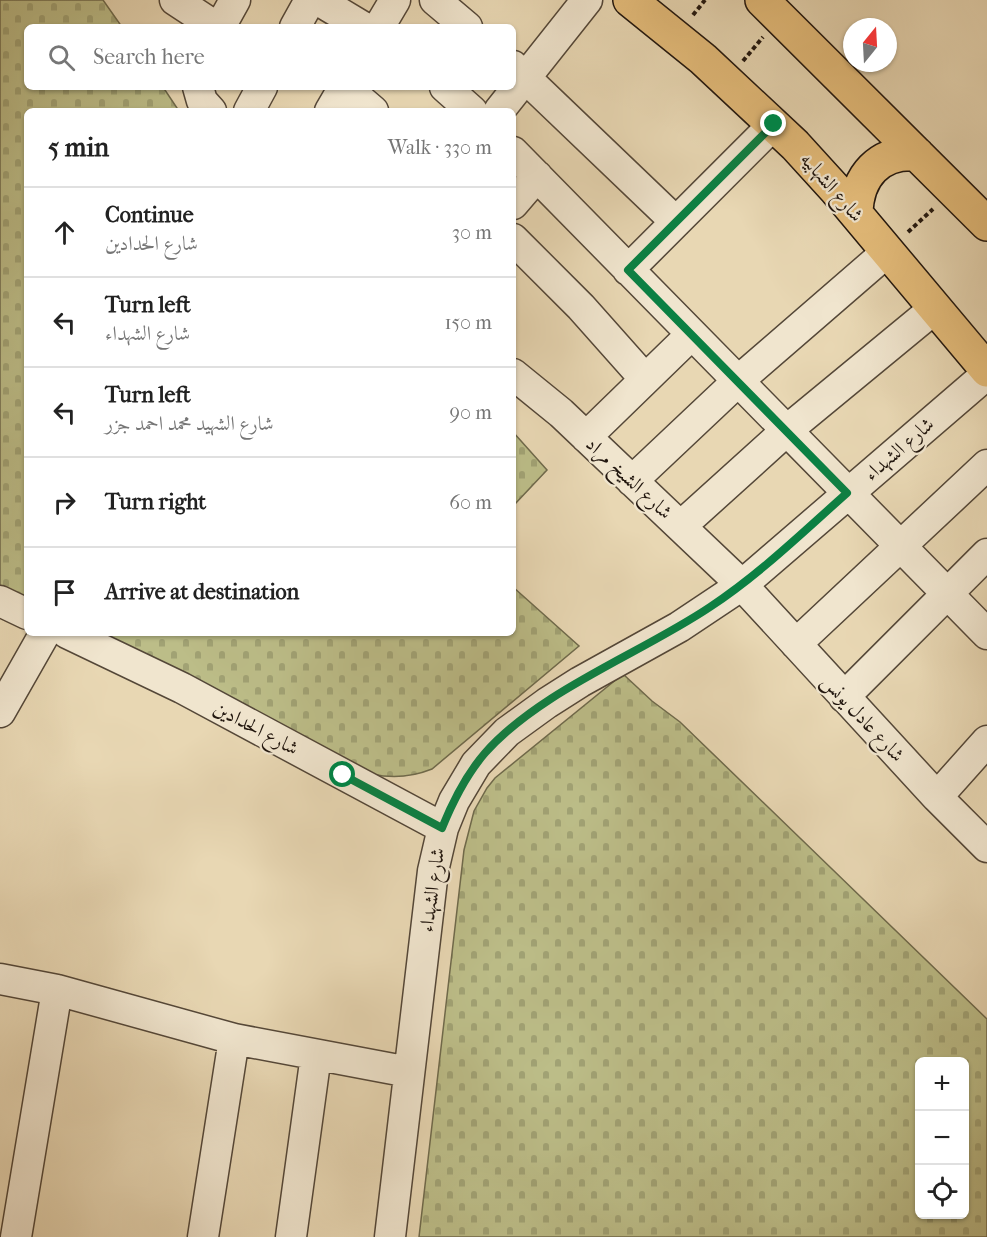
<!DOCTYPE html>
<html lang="en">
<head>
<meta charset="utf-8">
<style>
  :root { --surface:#fff; --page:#f6f6f6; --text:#222; --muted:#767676; --line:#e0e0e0 }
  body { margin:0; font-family:"IM FELL French Canon",Amiri,serif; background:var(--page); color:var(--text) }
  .controls { position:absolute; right:18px; bottom:18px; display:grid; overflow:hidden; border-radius:9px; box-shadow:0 2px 4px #0004 }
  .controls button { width:54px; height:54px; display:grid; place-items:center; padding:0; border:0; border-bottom:2px solid var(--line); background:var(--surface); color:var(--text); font:30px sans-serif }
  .compass { position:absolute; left:843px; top:18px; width:54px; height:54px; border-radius:50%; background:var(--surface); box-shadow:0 2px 4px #0004; rotate:18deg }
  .stop { position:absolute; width:18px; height:18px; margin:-14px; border:4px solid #0b8043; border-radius:50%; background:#fff }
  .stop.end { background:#0b8043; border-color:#fff; box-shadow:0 2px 6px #0008 }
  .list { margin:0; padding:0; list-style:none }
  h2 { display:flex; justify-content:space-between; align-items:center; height:78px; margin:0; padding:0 24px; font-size:26px }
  h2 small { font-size:20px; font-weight:400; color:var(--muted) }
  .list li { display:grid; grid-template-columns:39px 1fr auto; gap:18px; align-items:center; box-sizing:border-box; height:90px; padding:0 24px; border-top:2px solid var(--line) }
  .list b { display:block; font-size:22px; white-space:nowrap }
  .list p { margin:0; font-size:20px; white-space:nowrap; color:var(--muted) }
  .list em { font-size:20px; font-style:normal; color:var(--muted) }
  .icon { flex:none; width:33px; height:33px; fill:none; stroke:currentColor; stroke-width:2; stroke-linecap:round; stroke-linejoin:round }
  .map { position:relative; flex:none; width:987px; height:1237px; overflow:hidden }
  .search { position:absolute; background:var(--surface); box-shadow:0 2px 4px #0004; left:24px; top:24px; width:492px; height:66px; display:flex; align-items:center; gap:15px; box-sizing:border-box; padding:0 21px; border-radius:9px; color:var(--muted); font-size:22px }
  .panel { position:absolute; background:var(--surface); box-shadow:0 2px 4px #0004; left:24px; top:108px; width:492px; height:528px; border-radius:9px }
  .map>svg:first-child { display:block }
  .cemetery { fill:url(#cemetery-stones); stroke:#6f6a4c; stroke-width:1.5; fill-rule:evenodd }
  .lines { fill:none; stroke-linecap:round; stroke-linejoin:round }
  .minor-casing { stroke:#544738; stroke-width:33 }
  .highway-casing { stroke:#22170f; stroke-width:36 }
  .path { stroke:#22170f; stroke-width:4; stroke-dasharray:4.5 3; stroke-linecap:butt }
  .minor { stroke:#f0e5ce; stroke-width:30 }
  .highway { stroke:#e4bc7a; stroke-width:33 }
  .route { stroke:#0b8043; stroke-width:8 }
  .labels { text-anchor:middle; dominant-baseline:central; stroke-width:4.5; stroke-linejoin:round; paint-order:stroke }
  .street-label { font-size:20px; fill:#22170f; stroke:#f0e5ce }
</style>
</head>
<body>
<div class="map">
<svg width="987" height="1237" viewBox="0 0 987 1237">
  <defs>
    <pattern id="cemetery-stones" width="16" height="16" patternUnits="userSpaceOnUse" patternTransform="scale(1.5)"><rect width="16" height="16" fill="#bcbd88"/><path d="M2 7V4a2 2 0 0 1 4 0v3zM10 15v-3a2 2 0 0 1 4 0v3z" fill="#a1a274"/></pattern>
  </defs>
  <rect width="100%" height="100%" fill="#e8d7b3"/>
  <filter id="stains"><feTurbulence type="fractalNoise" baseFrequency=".00333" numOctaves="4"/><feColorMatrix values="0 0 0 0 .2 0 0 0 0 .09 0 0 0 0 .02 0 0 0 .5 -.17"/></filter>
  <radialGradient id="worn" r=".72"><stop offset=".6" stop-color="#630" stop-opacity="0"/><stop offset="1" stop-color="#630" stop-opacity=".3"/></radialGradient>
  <path class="cemetery" d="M 0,0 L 103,0 L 122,27 L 27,27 L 27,87 L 163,87 L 179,111 L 27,111 L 27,602 L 0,588 Z
    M 513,432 L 547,470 L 513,506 Z
    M 513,587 L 579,646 L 432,769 C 412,777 394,779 372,774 L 90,633 L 513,633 Z
    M 623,674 L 652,701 L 680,722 L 987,1019 L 987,1237 L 419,1237 L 464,850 L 474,811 L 487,788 L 495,778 ZM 920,1062 L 964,1062 L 964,1214 L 920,1214 Z"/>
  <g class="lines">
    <g class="minor-casing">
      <path id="minor" d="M 175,0 L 216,27
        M 318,0 L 363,27
        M 435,0 L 467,27
        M 220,27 L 235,0
        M 295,27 L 310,0
        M 379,27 L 395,0
        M 513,66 L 676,222
        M 198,87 L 202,101 L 211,111
        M 345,87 L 373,111
        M 445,87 L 472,111
        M 249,111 L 262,87
        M 330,111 L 344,87
        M 499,111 L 587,0
        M 513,152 L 987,634
        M 513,204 L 537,176
        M 513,239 L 581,307 L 645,379
        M 628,270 L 774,124
        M 513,374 L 561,413 L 742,585 L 937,797 L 987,847
        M 586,437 L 692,334
        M 632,481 L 738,381 L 887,252
        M 681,526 L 786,431 L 934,309
        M 0,601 L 27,614
        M 67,633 L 182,688 L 443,828
        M 796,644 L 987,465
        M 844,697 L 987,554
        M 0,712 L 45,633
        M 937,797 L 987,741
        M 0,979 L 57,990 L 234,1039 L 409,1072
        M 16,1237 L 57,990
        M 203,1237 L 234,1039
        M 291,1237 L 316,1055
        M 390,1237 L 433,871 L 443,828 L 454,801 L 476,764 L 507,732 L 547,703 L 580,682 L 679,627 L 742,585 L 987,374"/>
    </g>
    <g class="highway-casing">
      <path id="highway" d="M 630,0 L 703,59 L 795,145 L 836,190 L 987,370
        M 762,0 L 987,224
        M 856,213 C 857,176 879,151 917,154"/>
    </g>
    <path class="path" d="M 693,15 L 705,0
      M 743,61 L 763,37
      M 908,232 L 933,209"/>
    <use href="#minor" class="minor"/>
    <use href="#highway" class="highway"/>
  </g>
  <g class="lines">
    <path class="route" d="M 343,775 L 442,828 C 453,801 466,775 485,753 C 541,690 640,654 710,607 C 760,574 803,532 847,493 L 628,270 L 774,124"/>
  </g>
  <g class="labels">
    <g class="street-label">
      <text transform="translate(832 187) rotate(49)">شارع الشهابيه</text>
      <text transform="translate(899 449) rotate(-41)">شارع الشهداء</text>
      <text transform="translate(629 478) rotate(43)">شارع الشيخ مراد</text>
      <text transform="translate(863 718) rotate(47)">شارع عادل يونس</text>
      <text transform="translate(256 728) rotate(28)">شارع الحدادين</text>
      <text transform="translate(432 890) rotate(-82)">شارع الشهداء</text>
    </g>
  </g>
  <rect width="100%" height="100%" filter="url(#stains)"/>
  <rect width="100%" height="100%" fill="url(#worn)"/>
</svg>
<div class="controls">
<button>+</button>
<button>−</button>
<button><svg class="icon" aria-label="locate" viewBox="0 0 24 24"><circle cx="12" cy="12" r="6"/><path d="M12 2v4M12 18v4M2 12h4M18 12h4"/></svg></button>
</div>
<svg class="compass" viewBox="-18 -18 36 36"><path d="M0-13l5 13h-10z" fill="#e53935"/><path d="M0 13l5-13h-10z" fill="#767676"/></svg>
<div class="stop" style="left:343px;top:775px"></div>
<div class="stop end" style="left:774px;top:124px"></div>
<div class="search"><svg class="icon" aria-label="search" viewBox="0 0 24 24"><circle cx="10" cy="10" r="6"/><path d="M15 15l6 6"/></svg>Search here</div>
<section class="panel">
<h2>5 min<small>Walk · 330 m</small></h2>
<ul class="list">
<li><svg class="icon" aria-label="ahead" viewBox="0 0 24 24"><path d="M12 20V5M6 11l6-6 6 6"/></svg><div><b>Continue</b><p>شارع الحدادين</p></div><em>30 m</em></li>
<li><svg class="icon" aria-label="left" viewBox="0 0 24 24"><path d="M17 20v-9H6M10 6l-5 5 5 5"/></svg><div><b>Turn left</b><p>شارع الشهداء</p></div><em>150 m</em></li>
<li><svg class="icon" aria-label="left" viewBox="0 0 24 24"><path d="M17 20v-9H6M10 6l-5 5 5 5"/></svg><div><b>Turn left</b><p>شارع الشهيد محمد احمد جزر</p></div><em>90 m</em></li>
<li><svg class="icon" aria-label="right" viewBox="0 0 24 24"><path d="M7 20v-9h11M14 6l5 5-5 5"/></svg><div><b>Turn right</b></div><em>60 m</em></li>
<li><svg class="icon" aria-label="arrive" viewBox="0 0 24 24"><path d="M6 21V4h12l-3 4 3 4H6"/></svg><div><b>Arrive at destination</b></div></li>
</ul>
</section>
</div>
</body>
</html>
